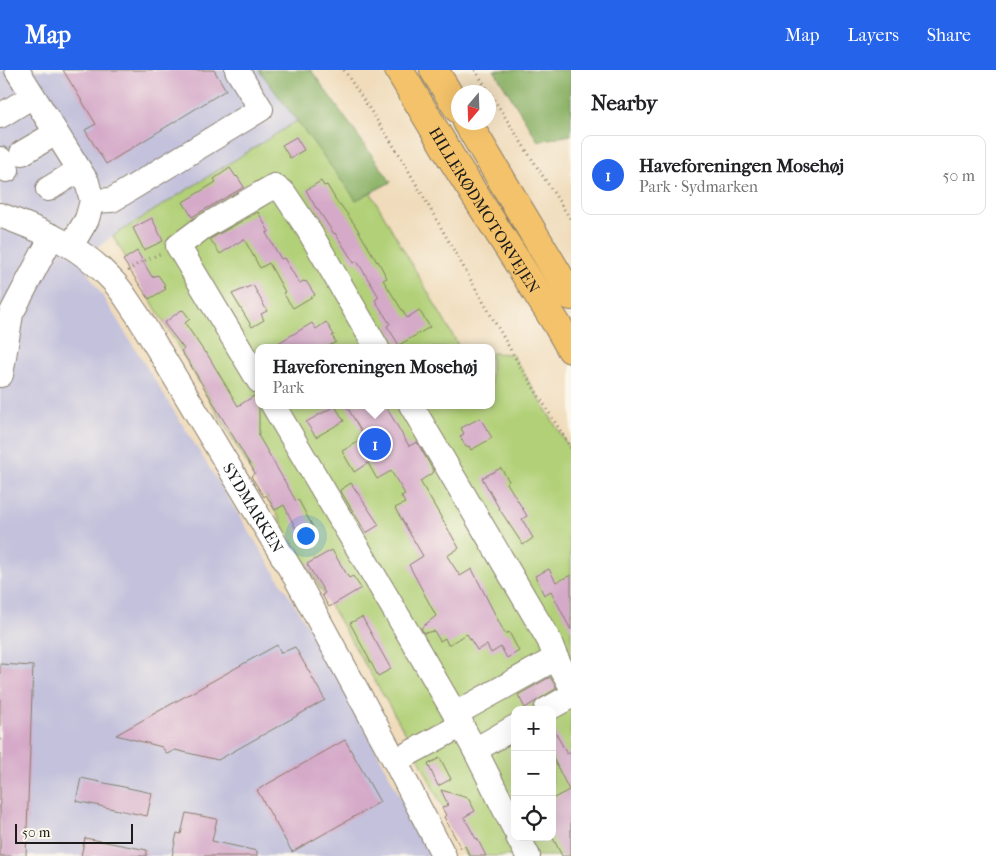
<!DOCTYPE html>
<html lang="en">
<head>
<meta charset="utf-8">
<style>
  :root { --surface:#fff; --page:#f6f6f6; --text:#202124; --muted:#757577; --line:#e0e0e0; --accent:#2563eb }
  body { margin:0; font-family:"IM FELL French Canon",serif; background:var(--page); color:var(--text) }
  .controls { position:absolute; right:15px; bottom:15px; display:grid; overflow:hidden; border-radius:10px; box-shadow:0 5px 20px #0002 }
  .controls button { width:45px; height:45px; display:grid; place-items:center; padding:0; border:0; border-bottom:1px solid var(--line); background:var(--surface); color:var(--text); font:25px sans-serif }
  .compass { position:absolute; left:451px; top:15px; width:45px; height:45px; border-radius:50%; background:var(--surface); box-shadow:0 5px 20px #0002; rotate:199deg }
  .scale { position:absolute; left:15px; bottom:12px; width:118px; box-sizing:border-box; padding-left:5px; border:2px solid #1c1c1c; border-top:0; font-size:14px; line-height:18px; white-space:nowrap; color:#1c1c1c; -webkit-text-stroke:4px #fbf7ec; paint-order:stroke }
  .you { position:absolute; left:305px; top:465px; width:18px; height:18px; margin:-12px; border:4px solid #fff; border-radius:50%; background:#1a73e8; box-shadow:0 0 0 8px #1a73e833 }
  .badge { display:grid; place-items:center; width:32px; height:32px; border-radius:50%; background:var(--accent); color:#fff; font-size:16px; font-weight:700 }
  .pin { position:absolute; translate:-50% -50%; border:2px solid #fff; box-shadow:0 1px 5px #0006 }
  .popup { position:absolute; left:255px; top:274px; width:240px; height:65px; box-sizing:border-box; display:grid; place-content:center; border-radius:10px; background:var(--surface); filter:drop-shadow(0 1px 4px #0005); font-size:16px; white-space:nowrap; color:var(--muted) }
  .popup b { font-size:19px; color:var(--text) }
  .popup::after { content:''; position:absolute; left:50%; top:100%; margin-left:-10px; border:10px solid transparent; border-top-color:var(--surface) }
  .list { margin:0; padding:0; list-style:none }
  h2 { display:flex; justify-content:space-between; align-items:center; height:65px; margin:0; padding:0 20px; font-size:21px }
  h2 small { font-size:16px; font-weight:400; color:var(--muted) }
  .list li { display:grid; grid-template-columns:32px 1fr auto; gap:15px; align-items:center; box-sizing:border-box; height:80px; margin:0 10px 10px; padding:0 10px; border:1px solid var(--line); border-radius:10px }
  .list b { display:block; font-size:19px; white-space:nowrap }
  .list p { margin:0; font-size:16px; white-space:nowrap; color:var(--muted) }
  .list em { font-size:16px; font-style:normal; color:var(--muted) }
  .icon { flex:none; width:28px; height:28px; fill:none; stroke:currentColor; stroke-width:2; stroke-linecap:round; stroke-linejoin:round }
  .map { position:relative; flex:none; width:571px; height:786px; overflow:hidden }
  header { display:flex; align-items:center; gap:30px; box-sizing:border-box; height:70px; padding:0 25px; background:var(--accent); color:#fff }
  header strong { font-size:24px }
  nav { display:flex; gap:28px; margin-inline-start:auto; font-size:18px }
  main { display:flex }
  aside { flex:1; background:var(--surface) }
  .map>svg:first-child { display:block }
  .industrial { fill:#c3c1db }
  .green { fill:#b1d077; stroke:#66764a; fill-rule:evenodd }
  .forest { fill:#8cb268; stroke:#546742 }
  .building { fill:#d5aac9 }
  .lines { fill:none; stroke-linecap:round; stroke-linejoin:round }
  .minor-casing { stroke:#867c6c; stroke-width:26 }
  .highway-casing { stroke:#867c6c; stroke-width:30 }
  .path { stroke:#867c6c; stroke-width:3; stroke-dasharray:1 4; stroke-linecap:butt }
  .minor { stroke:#fff; stroke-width:24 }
  .highway { stroke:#f3c26a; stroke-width:28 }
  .labels { text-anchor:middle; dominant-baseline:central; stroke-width:4; stroke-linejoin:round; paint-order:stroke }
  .street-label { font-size:16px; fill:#1c1c1c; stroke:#fbf7ec }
</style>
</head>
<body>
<header>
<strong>Map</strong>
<nav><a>Map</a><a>Layers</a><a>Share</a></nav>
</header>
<main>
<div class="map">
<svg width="571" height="786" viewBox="0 0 571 786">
  <rect width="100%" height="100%" fill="#fbf7ec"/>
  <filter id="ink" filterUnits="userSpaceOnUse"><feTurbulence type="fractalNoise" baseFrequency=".02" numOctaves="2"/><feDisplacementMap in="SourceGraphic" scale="10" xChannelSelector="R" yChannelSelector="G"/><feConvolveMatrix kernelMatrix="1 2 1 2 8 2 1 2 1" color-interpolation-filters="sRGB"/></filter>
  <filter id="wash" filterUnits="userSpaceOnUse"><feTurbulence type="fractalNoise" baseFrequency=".0096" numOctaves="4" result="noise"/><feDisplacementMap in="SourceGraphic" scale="20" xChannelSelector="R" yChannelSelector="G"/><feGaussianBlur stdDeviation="1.12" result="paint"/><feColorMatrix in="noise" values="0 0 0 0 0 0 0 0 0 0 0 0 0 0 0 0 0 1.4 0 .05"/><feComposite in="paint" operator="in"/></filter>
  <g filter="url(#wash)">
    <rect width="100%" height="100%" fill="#f0dcbb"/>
    <path class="industrial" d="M 0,0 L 299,0 L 321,36 L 113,166 L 80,190 L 331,593 L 431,786 L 0,786 Z"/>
    <path class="green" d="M 321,36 L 460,278 L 259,278 L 259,335 L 491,335 L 491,283 L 512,284 L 571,381 L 571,464 L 568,467 L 571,473 L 571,786 L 466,786 L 413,676 L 113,166 ZM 515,640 L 552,640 L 552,767 L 515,767 Z"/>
    <path class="forest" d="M 259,0 L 311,0 L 391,112 L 356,130 Z
      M 494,0 L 571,0 L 571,65 L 538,71 Z"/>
    <g id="blocks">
      <path class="building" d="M 63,0 L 214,0 L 226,20 L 106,94 L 85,60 L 96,54 Z
        M 296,67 L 304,80 L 290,88 L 282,75 Z
        M 230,98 L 236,107 L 237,106 L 244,117 L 192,147 L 183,132 L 216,112 L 214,109 Z
        M 321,111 L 324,116 L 327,115 L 339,135 L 340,134 L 355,155 L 377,192 L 378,191 L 387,208 L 383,210 L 407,248 L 419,240 L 430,257 L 399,275 L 387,256 L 390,254 L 375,230 L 379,227 L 357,191 L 354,193 L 335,163 L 334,164 L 317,138 L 316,138 L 306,120 Z
        M 258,142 L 269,162 L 266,163 L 281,189 L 284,188 L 299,213 L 304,211 L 305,212 L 306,211 L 315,225 L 293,238 L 283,223 L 285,222 L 269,193 L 260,198 L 244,169 L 220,184 L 210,169 Z
        M 152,148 L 163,171 L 144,180 L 133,158 Z
        M 137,181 L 152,207 L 158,205 L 165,215 L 163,216 L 166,219 L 149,229 L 123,190 Z
        M 253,215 L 267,241 L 261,244 L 264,250 L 252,257 L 232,224 Z
        M 183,240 L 190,249 L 185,253 L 205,283 L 206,282 L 238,336 L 254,326 L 259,333 L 259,364 L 258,365 L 296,431 L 298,429 L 314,459 L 300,467 L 284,435 L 275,440 L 266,425 L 264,427 L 251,406 L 255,403 L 190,294 L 181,281 L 184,279 L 164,253 L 180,241 Z
        M 326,252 L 334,265 L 332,266 L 336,272 L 326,278 L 270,278 L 312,253 L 316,259 Z
        M 346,335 L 385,335 L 409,376 L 417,372 L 434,402 L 420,411 L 459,478 L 447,486 L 460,506 L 472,499 L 505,564 L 509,562 L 519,581 L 507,588 L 501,577 L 491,583 L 487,575 L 477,580 L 467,564 L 448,575 L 445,568 L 440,571 L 434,561 L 424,563 L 421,558 L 436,546 L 409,495 L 423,486 L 395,438 L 405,433 L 401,426 L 405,424 L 391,401 L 377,409 L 368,393 L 354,402 L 342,381 L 365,368 Z
        M 335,336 L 344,351 L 316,367 L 306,352 Z
        M 480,348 L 492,368 L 471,380 L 469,376 L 466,377 L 460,366 L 464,364 L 461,358 Z
        M 501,398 L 509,411 L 507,413 L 527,446 L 522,449 L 533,468 L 523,475 L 500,440 L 482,408 Z
        M 351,413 L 379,455 L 366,463 L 340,420 Z
        M 332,480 L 349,508 L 353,506 L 361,518 L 329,537 L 322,525 L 325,523 L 307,494 Z
        M 549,499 L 556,512 L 571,505 L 571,560 L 551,521 L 544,525 L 535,506 Z
        M 362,547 L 391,599 L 378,606 L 350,553 Z
        M 277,575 L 281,583 L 295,577 L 325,630 L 218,690 L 175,680 L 167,684 L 162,677 L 116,665 Z
        M 0,594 L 33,596 L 26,786 L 0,786 Z
        M 550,607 L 557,618 L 525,638 L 518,625 Z
        M 552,656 L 567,684 L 571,682 L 571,786 L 562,786 L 552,766 L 552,729 L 569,720 L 552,686 Z
        M 345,670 L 380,732 L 292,782 L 257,720 Z
        M 440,688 L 451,709 L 438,716 L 428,694 Z
        M 81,708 L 152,723 L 147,746 L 76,731 Z
        M 441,720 L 468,728 L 475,741 L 464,747 L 476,769 L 477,768 L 486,786 L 470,786 L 465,776 L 461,778 L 444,747 L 446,745 L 442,738 L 448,735 Z
        M 186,743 L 217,749 L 212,771 L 257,781 L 257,786 L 172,786 L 177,763 L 181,764 Z
        M 85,768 L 147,780 L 146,786 L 81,786 Z"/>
    </g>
  </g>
  <g filter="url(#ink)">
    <use href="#blocks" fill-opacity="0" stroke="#867c6c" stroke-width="1"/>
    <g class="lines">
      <g class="minor-casing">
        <g id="minor">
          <path d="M 17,0 L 87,112 L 92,131 L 87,149 L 71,176"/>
          <path d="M 0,46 L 33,26"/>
          <path d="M 22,83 L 56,63"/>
          <path d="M 0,89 L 7,100"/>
          <path d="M 48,119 L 79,100"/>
          <path d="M 92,131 L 112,130 L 261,39 L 237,0"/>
          <path id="s1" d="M 0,145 C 43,161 80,175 112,210 C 122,220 129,233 137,244 L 297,510 L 395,691 L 444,786"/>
          <path d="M 0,305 L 1,305 L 11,244 L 52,166"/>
          <path d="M 259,311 L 178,176 L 202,158 L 274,116 L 284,123 L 308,159 L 377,278"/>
          <path d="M 273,335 L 411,568 L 455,644"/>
          <path d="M 411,335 L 549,570 L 556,588"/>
          <path d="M 546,640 L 571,626"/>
          <path d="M 515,657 L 475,680 L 455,644 L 556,588 L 571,616"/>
          <path d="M 475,680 L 515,760"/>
          <path d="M 395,691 L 462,655"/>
          <path d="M 518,767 L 528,786"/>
        </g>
      </g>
      <g class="highway-casing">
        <g id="highway">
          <path id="s2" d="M 399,0 L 452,89 L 558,256 L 571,279"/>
          <path d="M 434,0 L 458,39"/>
          <path d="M 467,52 L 571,226"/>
        </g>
      </g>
      <path class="path" d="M 344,0 L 399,84 L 517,291 L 571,378
        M 475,0 L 571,150
        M 128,201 L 139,193 L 162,183"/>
      <use href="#minor" class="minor"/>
      <use href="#highway" class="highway"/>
    </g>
  </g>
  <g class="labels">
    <g class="street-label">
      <text stroke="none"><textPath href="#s2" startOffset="164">HILLERØDMOTORVEJEN</textPath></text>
      <text stroke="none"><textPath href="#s1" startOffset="399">SYDMARKEN</textPath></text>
    </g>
  </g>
</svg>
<div class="controls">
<button>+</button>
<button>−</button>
<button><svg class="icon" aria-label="locate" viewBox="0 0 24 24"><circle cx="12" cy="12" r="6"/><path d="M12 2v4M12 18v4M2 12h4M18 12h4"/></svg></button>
</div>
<svg class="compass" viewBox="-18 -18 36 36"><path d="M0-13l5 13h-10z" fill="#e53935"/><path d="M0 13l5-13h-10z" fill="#757577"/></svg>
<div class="scale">50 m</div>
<div class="you"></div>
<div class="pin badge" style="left:375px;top:374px">1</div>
<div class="popup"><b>Haveforeningen Mosehøj</b>Park</div>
</div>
<aside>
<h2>Nearby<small></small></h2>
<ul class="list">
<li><span class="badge">1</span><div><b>Haveforeningen Mosehøj</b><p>Park · Sydmarken</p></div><em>50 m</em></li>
</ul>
</aside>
</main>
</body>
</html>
